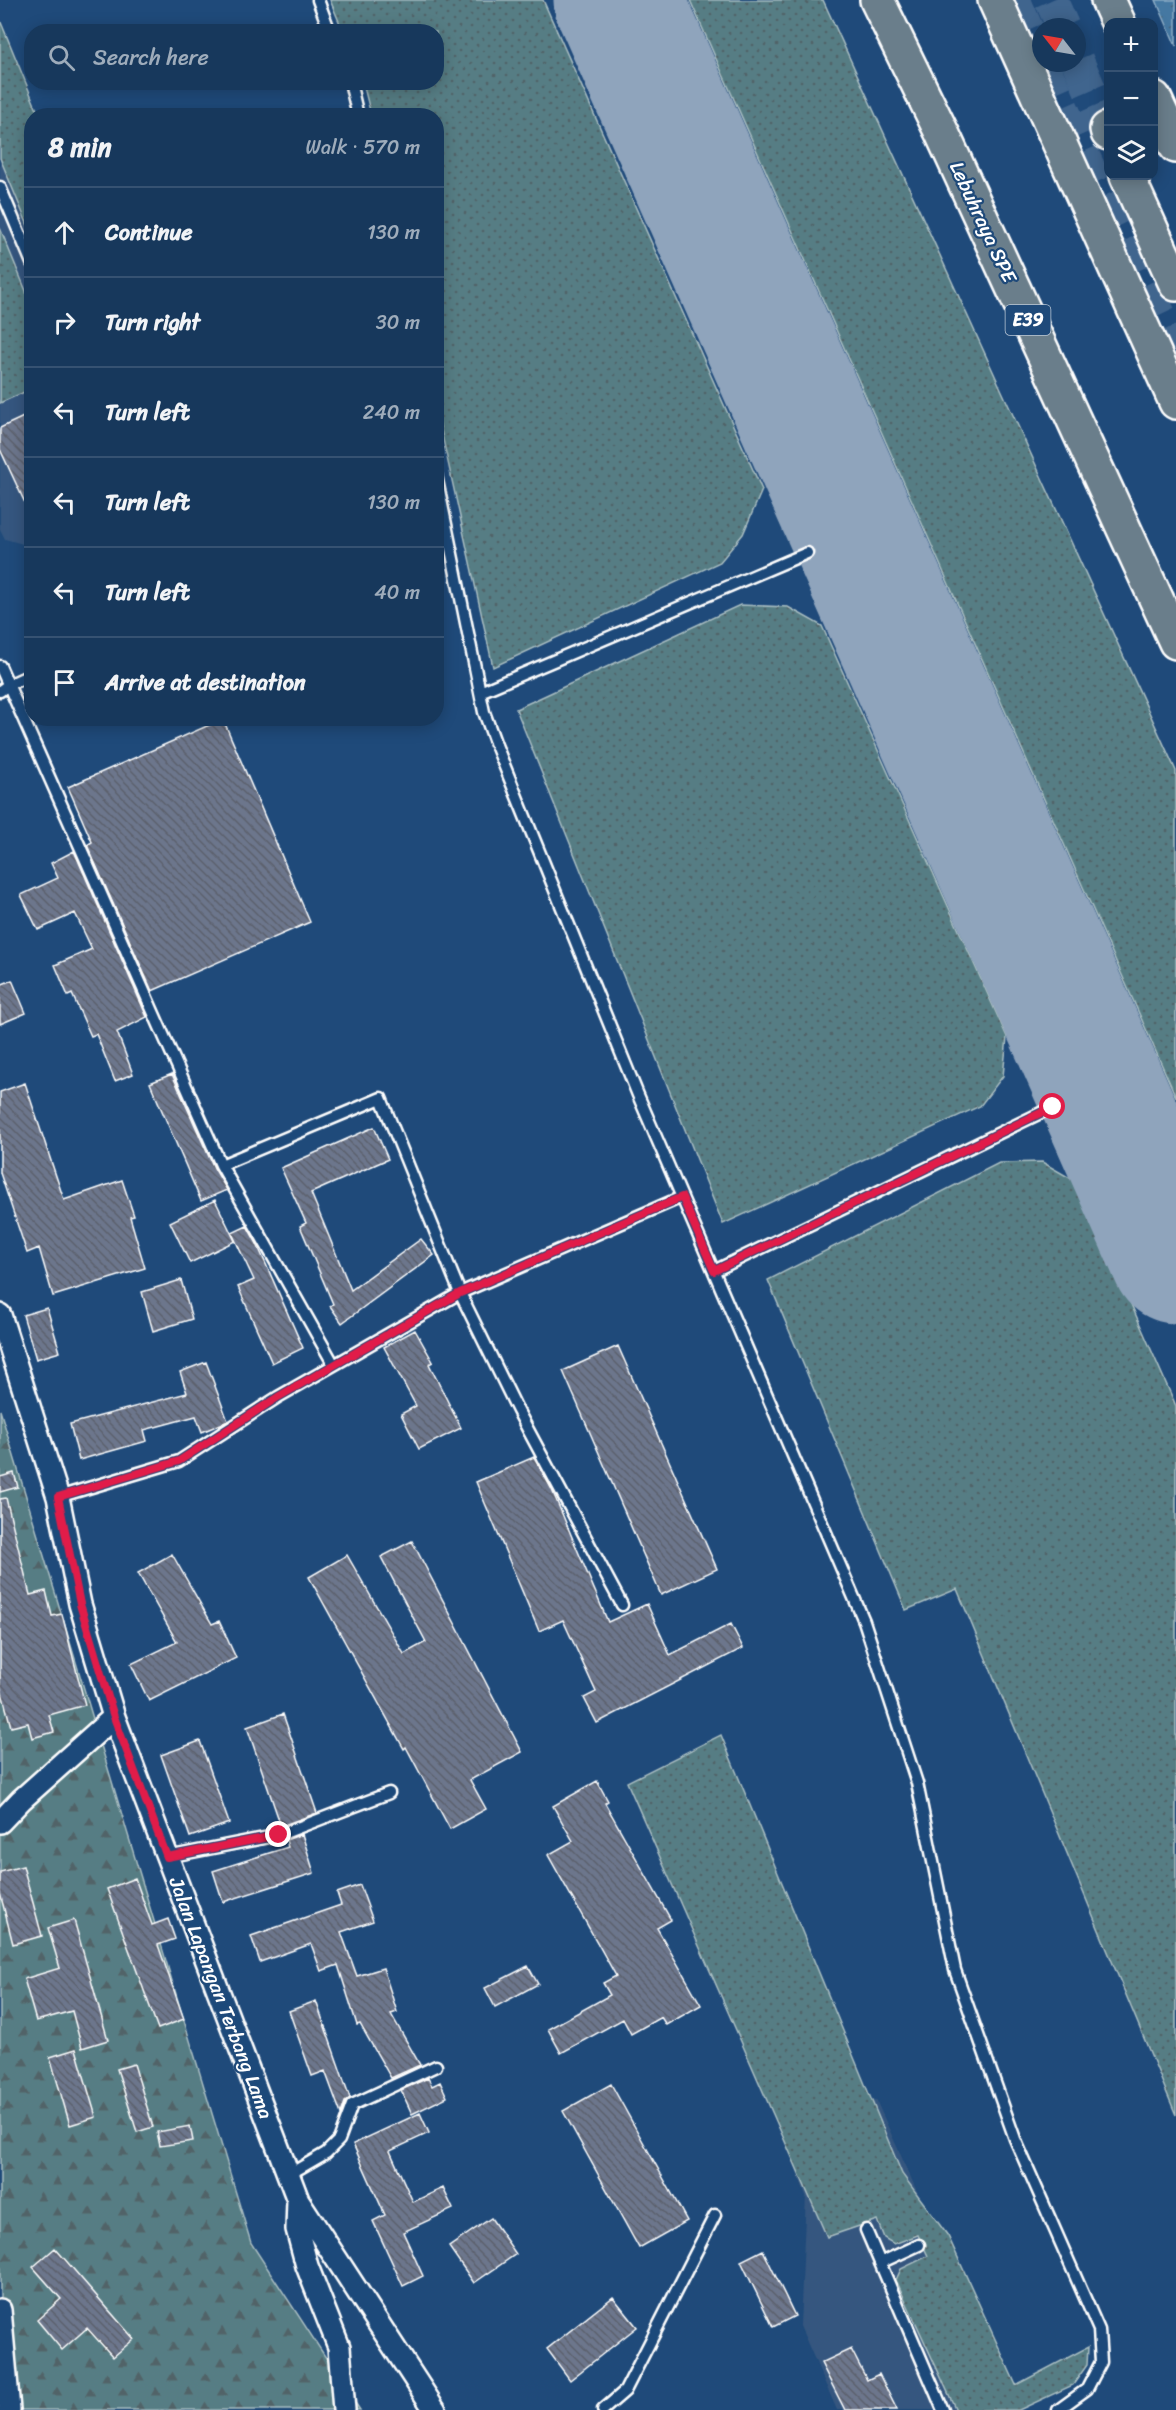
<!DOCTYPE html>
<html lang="en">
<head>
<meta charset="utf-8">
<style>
  :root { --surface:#17385c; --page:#203f62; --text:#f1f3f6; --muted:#9eacbb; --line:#365272 }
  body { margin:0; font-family:Sriracha,sans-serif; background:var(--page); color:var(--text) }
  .controls { position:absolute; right:18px; top:18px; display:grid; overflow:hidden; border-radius:12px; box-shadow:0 3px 15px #0003 }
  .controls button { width:54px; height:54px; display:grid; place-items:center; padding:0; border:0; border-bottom:2px solid var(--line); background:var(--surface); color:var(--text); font:30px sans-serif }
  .compass { position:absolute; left:1032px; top:18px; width:54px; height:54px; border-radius:50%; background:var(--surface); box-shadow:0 3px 15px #0003; rotate:301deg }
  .stop { position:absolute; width:18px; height:18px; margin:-14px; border:4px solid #e11d48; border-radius:50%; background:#fff }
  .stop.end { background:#e11d48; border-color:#fff; box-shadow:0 2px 6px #0008 }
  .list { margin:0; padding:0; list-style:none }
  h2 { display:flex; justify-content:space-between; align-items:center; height:78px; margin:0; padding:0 24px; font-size:26px }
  h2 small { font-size:20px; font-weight:400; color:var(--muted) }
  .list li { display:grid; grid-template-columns:39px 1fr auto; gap:18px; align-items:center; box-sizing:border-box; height:90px; padding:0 24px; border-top:2px solid var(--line) }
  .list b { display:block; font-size:22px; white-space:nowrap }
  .list em { font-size:20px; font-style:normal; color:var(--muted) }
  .icon { flex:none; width:33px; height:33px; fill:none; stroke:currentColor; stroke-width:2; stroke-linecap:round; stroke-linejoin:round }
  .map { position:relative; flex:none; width:1176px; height:2410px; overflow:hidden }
  .search { position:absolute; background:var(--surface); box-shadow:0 3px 15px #0003; left:24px; top:24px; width:420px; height:66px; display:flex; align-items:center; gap:15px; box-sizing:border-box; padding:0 21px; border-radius:24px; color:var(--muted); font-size:22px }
  .panel { position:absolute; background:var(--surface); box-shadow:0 3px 15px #0003; left:24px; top:108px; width:420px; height:618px; border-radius:24px }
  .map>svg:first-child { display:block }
  .built { fill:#36577f }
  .green { fill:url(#green-dots); stroke:#aabec2; stroke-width:1.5 }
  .forest { fill:url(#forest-firs); stroke:#aabec2; stroke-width:1.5 }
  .water { fill:url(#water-ripples); stroke:#8faec7; stroke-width:1.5 }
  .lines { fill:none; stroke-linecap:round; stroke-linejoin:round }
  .runway { stroke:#8fa4bc; stroke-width:129 }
  .building { fill:url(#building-back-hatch); stroke:#fff; stroke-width:1.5 }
  .highway-tunnel { stroke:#41658e; stroke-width:33; stroke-dasharray:33 16; stroke-linecap:butt }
  .lane-casing { stroke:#fff; stroke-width:15 }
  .street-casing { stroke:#fff; stroke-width:26 }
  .highway-casing { stroke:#fff; stroke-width:38 }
  .lane { stroke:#1f4a7a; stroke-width:10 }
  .street { stroke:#1f4a7a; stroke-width:21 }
  .highway { stroke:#6b7e8b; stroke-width:33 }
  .route { stroke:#e11d48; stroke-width:8 }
  .labels { text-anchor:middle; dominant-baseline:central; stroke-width:4.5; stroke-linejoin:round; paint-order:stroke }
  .shield { fill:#1f4a7a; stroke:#bcc9d7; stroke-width:1.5 }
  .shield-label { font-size:18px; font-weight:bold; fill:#fff }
  .street-label { font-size:20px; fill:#fff; stroke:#1f4a7a }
</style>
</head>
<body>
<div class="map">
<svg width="1176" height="2410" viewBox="0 0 1176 2410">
  <defs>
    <pattern id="green-dots" width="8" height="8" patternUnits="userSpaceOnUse" patternTransform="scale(1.5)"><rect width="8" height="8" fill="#567d84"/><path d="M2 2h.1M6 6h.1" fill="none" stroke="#516468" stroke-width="1.8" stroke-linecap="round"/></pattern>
    <pattern id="forest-firs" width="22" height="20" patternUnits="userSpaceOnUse" patternTransform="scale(1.5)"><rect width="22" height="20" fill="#567d84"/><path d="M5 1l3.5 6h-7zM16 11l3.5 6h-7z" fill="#516468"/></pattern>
    <pattern id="water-ripples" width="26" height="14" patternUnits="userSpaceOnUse" patternTransform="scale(1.5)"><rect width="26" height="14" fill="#4478a2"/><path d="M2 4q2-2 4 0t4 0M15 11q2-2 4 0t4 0" fill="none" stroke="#486277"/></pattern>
    <pattern id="building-back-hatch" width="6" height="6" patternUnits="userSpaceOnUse" patternTransform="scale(1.5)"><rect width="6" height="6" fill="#6c768c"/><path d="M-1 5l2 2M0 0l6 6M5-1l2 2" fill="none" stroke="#5c616c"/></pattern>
  </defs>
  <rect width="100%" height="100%" fill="#1f4a7a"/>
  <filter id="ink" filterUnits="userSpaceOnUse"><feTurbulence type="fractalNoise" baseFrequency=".0167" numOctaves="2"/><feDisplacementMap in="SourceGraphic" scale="12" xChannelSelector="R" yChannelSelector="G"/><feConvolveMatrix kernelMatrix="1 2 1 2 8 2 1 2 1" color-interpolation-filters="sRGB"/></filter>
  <g filter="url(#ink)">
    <path class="built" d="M 0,25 L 32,116 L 32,545 L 30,546 L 5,539 L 0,529 Z
      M 876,2100 L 1015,2410 L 837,2410 L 800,2326 L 806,2196 L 787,2144 Z"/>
    <path class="green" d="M 330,0 L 543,0 L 762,490 L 743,534 L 720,562 L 493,667 L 437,412 L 436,116 L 371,115 L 363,83 L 436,82 L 436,32 L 343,31 Z
      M 690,0 L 823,0 L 1176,771 L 1176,1097 Z
      M 0,20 L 39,115 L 32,116 L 31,233 L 0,158 Z
      M 0,228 L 26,291 L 31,323 L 31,389 L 0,403 Z
      M 740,605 L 788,607 L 822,626 L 1007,1037 L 1003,1076 L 980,1106 L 723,1224 L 516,709 Z
      M 1042,1162 L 1077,1182 L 1176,1406 L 1176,2115 L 957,1589 L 906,1610 L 768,1280 L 999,1163 Z
      M 721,1735 L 902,2174 L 948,2236 L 1016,2385 L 1088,2347 L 1087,2365 L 1073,2385 L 1019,2410 L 956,2410 L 896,2280 L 901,2269 L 928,2256 L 918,2235 L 894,2244 L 884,2238 L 877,2220 L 827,2237 L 627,1782 Z"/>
    <path class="forest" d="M 0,1410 L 251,2243 L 360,2410 L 0,2410 Z"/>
    <path class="water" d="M 1156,0 L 1176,0 L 1176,46 Z"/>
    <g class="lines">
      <path class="runway" d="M 618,0 L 1176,1259"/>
    </g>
    <path class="building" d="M 32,413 L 32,518 L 0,449 L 0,428 Z
      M 223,719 L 310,922 L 152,991 L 87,845 L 92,842 L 68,787 Z
      M 74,851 L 147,1017 L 117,1032 L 133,1074 L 115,1081 L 96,1034 L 91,1036 L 72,994 L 68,996 L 55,965 L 92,949 L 75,913 L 38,930 L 21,895 L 58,878 L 51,863 Z
      M 12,980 L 26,1013 L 0,1024 L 0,985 Z
      M 172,1074 L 214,1168 L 227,1190 L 201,1201 L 150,1083 Z
      M 25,1083 L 64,1200 L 122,1180 L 134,1216 L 130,1217 L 145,1268 L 53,1296 L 39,1248 L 27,1253 L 0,1173 L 0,1092 Z
      M 374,1127 L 388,1159 L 311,1193 L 351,1290 L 421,1239 L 434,1255 L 342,1323 L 330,1306 L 333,1304 L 300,1226 L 306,1223 L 281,1168 Z
      M 215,1200 L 235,1241 L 190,1263 L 170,1222 Z
      M 247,1226 L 257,1244 L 303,1348 L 272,1363 L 238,1287 L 254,1280 L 232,1233 Z
      M 181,1280 L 192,1319 L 153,1331 L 142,1292 Z
      M 47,1308 L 60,1352 L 36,1359 L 23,1315 Z
      M 415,1330 L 433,1362 L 429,1364 L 461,1428 L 419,1449 L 401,1414 L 416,1406 L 384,1347 Z
      M 618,1346 L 717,1569 L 661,1595 L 563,1371 Z
      M 206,1362 L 228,1421 L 202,1432 L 196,1416 L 144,1430 L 147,1441 L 79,1460 L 70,1424 L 187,1393 L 180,1372 Z
      M 534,1457 L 552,1490 L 608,1622 L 647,1604 L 670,1655 L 731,1624 L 743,1648 L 597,1723 L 584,1698 L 596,1692 L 563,1620 L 539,1631 L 476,1482 Z
      M 14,1473 L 18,1487 L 0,1492 L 0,1477 Z
      M 6,1498 L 30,1595 L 46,1591 L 52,1616 L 62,1614 L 85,1705 L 49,1715 L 54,1732 L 32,1738 L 28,1723 L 11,1727 L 0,1685 L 0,1499 Z
      M 412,1541 L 522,1752 L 470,1780 L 486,1809 L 450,1829 L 406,1747 L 404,1749 L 309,1577 L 347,1555 L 404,1654 L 426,1642 L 381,1557 Z
      M 172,1554 L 212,1624 L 219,1621 L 236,1658 L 149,1701 L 131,1664 L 177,1642 L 138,1573 Z
      M 283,1714 L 317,1813 L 281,1826 L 247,1727 Z
      M 200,1741 L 229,1823 L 190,1837 L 161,1755 Z
      M 597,1781 L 608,1801 L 605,1803 L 671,1920 L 657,1928 L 701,2005 L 666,2025 L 661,2017 L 631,2034 L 623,2019 L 561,2053 L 548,2029 L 610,1995 L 603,1983 L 616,1976 L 548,1855 L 573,1841 L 553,1806 Z
      M 302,1834 L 314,1873 L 223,1902 L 213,1871 L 288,1847 L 286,1840 Z
      M 23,1866 L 42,1936 L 13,1944 L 0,1893 L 0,1872 Z
      M 135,1878 L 152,1925 L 168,1919 L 175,1939 L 158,1945 L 184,2019 L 158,2029 L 107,1889 Z
      M 360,1885 L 373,1921 L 341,1932 L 357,1976 L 383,1968 L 397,2012 L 391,2014 L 420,2065 L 391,2078 L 360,2024 L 357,2025 L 338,1965 L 321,1971 L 311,1944 L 260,1962 L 251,1936 L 341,1905 L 337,1893 Z
      M 74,1920 L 108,2040 L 82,2048 L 72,2011 L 36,2021 L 24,1979 L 60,1968 L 48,1928 Z
      M 528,1966 L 538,1984 L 495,2007 L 485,1988 Z
      M 316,2001 L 350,2098 L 345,2102 L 341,2114 L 325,2071 L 312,2076 L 289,2011 Z
      M 76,2049 L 96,2117 L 70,2125 L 50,2057 Z
      M 134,2064 L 153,2127 L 137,2132 L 117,2069 Z
      M 428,2078 L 432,2086 L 440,2082 L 447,2097 L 412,2114 L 401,2090 Z
      M 611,2084 L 687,2221 L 639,2248 L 563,2111 Z
      M 420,2113 L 429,2133 L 390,2151 L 413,2202 L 443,2188 L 453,2209 L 403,2232 L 423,2276 L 403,2286 L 373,2221 L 385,2215 L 353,2144 Z
      M 190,2126 L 193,2141 L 160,2146 L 157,2132 Z
      M 491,2218 L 516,2254 L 474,2283 L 449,2247 Z
      M 55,2248 L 134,2339 L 113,2357 L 87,2328 L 62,2350 L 37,2320 L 61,2299 L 33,2267 Z
      M 763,2250 L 795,2316 L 773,2327 L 741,2261 Z
      M 613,2297 L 637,2327 L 570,2380 L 547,2349 Z
      M 851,2349 L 867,2380 L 879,2374 L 897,2410 L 845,2410 L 821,2363 Z"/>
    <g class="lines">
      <path class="highway-tunnel" d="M 1014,0 L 1041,61
        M 1051,0 L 1063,27
        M 1077,60 L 1107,129
        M 1042,63 L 1096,184 L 1176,349"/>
      <g class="lane-casing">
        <path id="lane" d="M 318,0 L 330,32
          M 350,82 L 358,116
          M 0,187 L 32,263
          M 436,475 L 484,712 L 496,745 L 638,1095 L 864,1621 L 917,1783 L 955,1970 L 1015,2139 L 1099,2330 L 1101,2362 L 1087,2389 L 1058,2410
          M 0,666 L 221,1165 L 334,1365
          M 0,691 L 8,685 L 32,674
          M 480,692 L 807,553
          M 221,1165 L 381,1098 L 460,1293 L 518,1411 L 622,1605
          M 714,1271 L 1053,1107
          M 58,1497 L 179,1461 L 278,1397 L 460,1293 L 682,1197
          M 167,1857 L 279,1835 L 389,1793
          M 288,2175 L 326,2153 L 339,2140 L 352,2105 L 436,2066
          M 866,2230 L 943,2410
          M 880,2263 L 919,2245
          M 603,2410 L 625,2391 L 715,2215"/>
      </g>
      <g class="street-casing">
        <path id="street" d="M 0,1315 L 58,1497 L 80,1604 L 114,1717 L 298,2200 L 435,2410
          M 0,1822 L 21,1800 L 114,1717
          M 298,2200 L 297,2229 L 307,2266 L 339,2347 L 344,2410
          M 0,2310 L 9,2410"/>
      </g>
      <g class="highway-casing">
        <path id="highway" d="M 877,0 L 942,133 L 1176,642
          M 995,0 L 1176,402
          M 1108,0 L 1118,22
          M 1154,98 L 1176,146
          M 1107,129 L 1108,133
          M 1127,176 L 1176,284"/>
      </g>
      <use href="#lane" class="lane"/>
      <use href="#street" class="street"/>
      <use href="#highway" class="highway"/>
    </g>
  </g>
  <g class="lines" filter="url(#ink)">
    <path class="route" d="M 279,1835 L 167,1857 L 114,1717 L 80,1604 L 58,1497 L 179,1461 L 278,1397 L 460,1293 L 682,1197 L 714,1271 L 1053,1107"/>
  </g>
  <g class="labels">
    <rect class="shield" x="1005.5" y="305" width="45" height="30" rx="4.5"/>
    <g class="shield-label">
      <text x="1028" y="320">E39</text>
    </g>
    <g class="street-label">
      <text transform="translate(983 222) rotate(65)">Lebuhraya SPE</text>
      <text transform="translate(221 1998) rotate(69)">Jalan Lapangan Terbang Lama</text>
    </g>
  </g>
</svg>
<div class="controls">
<button>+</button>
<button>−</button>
<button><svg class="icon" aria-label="layers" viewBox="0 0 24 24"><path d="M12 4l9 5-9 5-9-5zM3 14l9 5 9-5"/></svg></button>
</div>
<svg class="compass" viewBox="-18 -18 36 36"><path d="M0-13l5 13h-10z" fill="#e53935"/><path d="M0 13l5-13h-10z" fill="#9eacbb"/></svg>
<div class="stop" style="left:1053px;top:1107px"></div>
<div class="stop end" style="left:279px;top:1835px"></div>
<div class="search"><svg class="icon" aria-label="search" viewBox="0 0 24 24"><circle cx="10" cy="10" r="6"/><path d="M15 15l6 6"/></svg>Search here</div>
<section class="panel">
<h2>8 min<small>Walk · 570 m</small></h2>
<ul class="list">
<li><svg class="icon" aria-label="ahead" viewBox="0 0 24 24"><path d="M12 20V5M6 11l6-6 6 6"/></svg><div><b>Continue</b></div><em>130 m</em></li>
<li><svg class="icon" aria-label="right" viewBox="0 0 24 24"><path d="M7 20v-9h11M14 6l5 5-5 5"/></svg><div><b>Turn right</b></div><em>30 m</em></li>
<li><svg class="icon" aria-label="left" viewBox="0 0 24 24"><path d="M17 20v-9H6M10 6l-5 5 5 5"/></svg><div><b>Turn left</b></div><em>240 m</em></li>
<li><svg class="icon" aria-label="left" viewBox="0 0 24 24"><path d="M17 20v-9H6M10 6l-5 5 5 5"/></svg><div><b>Turn left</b></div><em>130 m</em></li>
<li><svg class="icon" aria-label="left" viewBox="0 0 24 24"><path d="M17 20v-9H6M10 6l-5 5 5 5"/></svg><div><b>Turn left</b></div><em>40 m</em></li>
<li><svg class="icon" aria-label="arrive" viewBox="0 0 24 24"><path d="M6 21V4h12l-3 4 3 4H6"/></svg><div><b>Arrive at destination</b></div></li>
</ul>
</section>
</div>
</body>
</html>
